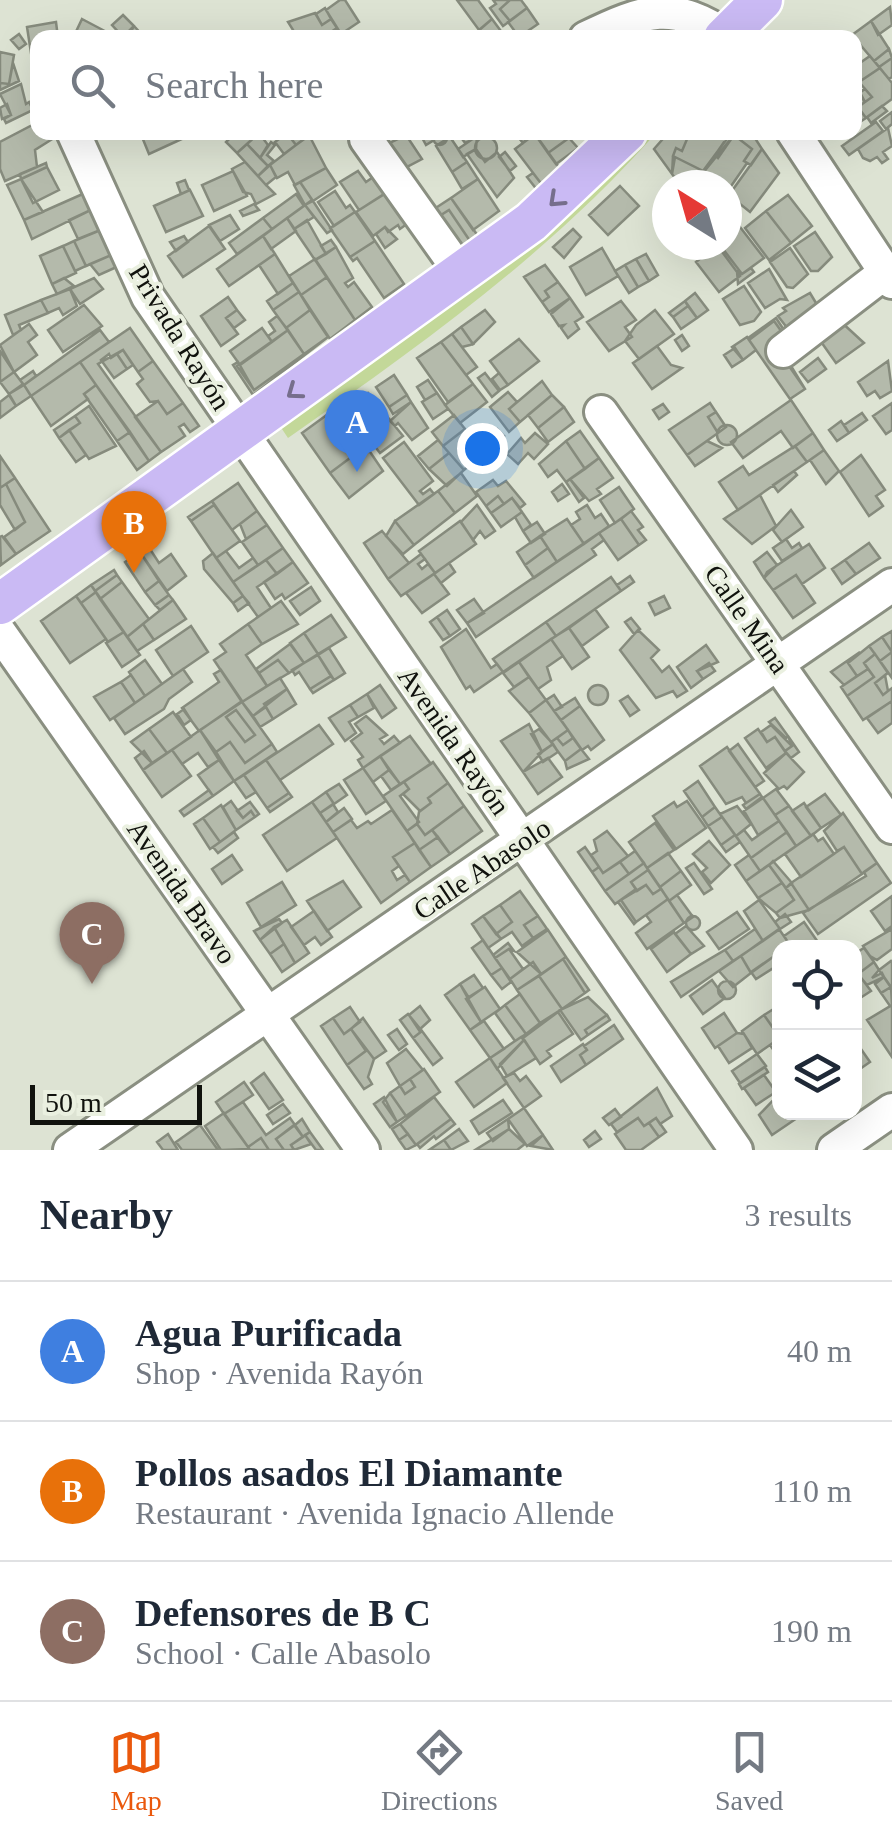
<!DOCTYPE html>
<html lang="en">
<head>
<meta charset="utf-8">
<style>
  :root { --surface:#fff; --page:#f2f2f3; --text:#1f2937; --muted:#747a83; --line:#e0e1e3; --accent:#ea580c }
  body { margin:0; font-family:Georgia,serif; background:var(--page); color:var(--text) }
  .controls { position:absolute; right:30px; bottom:30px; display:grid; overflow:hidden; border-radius:20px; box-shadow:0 10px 40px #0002 }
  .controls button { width:90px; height:90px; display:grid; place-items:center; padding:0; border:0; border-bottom:2px solid var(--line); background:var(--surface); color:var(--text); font:50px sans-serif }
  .compass { position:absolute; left:652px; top:170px; width:90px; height:90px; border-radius:50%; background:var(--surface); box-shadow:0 10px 40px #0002; rotate:323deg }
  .scale { position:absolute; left:30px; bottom:25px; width:172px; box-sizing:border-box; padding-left:10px; border:5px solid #10120d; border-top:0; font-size:28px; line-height:35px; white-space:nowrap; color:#10120d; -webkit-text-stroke:8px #eaf0e0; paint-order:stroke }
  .you { position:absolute; left:482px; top:448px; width:35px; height:35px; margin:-25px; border:8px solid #fff; border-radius:50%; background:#1a73e8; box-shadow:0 0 0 15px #1a73e833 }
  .badge { display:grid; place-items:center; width:65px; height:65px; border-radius:50%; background:var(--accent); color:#fff; font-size:32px; font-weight:700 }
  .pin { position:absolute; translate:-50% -82px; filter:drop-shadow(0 2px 5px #0008) }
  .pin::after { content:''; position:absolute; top:52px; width:35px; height:30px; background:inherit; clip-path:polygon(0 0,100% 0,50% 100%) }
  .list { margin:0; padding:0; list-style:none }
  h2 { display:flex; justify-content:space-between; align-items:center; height:130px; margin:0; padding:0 40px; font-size:42px }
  h2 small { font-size:32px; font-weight:400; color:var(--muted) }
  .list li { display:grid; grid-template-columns:65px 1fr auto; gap:30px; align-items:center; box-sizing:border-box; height:140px; padding:0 40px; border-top:2px solid var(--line) }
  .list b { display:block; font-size:38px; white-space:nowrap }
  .list p { margin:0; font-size:32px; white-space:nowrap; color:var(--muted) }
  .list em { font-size:32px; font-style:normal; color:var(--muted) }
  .icon { flex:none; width:55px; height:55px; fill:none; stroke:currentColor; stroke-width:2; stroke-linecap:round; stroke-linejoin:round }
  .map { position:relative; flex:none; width:892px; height:1150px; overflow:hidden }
  .search { position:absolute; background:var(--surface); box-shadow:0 10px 40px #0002; left:30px; right:30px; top:30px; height:110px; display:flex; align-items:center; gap:25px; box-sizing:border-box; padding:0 35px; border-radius:20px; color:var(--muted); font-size:38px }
  .sheet { height:550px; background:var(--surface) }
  nav { display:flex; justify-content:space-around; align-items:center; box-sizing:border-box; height:140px; border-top:2px solid var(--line); background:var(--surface); font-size:28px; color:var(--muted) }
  nav a { display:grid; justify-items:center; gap:5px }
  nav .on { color:var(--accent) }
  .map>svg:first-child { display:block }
  .green { fill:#c3d899 }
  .building { fill:#b4baab; stroke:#868b7d; stroke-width:2.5; fill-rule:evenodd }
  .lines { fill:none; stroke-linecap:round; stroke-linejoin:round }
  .minor-casing { stroke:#8a8f81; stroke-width:38 }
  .major-casing { stroke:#fff; stroke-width:45 }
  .minor { stroke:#fff; stroke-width:32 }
  .major { stroke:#cabaf4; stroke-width:40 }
  .oneway { stroke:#766e8c }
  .labels { text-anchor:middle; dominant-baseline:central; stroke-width:8; stroke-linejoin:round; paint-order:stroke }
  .street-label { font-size:28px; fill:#10120d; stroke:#eaf0e0 }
</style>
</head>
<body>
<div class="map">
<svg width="892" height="1150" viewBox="0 0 892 1150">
  <rect width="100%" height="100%" fill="#dde3d3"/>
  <path class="green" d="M 648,133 L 656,133 C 549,254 420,346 288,438 L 278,423 L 558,223 Z"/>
  <path class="building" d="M 340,0 L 345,0 L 359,22 L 341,34 L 326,10 Z
    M 457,0 L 478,0 L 492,19 L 479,30 Z
    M 493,0 L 510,0 L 500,9 L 510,21 L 503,26 L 490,8 L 496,4 Z
    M 510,0 L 521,0 L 527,8 L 510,21 L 500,9 Z
    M 890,7 L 892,25 L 878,35 L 871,21 Z
    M 325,8 L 331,19 L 322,25 L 316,14 Z
    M 527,8 L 538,24 L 519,37 L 508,22 Z
    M 315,13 L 322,25 L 331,19 L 337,28 L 322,38 L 298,38 L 288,22 Z
    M 123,15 L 134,26 L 123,37 L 112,25 Z
    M 82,19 L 118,38 L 73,38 Z
    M 492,19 L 506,38 L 476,38 L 477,32 Z
    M 871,21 L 889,49 L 874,61 L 852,35 Z
    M 56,22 L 58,38 L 38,38 L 38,66 L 33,66 L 27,27 Z
    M 685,24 L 669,38 L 638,37 L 655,25 Z
    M 134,26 L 145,38 L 127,38 Z
    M 337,28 L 341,34 L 337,38 L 322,38 Z
    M 19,34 L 26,44 L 19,49 L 11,40 Z
    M 889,49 L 892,58 L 879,67 L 874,61 Z
    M 0,52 L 14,55 L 9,84 L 0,83 Z
    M 870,56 L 880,68 L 859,82 L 854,67 Z
    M 892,58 L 892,77 L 889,79 L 879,67 Z
    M 13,63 L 19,81 L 0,90 L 0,83 L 9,84 Z
    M 880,68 L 892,83 L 892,99 L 866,118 L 858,107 L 872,97 L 859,82 Z
    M 854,81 L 862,91 L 865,89 L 872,97 L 865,102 Z
    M 21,84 L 26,104 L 29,102 L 33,110 L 6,123 L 4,119 L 11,115 L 0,94 Z
    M 854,86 L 865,102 L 854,110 Z
    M 7,104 L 11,115 L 2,119 L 0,108 Z
    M 882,106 L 887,111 L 871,123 L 867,117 Z
    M 858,107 L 866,118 L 854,126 L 854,110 Z
    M 892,112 L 892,124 L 886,129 L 880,121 Z
    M 38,122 L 38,132 L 50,132 L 54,138 L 35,150 L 37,167 L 5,181 L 0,169 L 0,142 Z
    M 876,122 L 883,131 L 849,155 L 842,146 Z
    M 888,128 L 892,146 L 883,152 L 888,159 L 882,163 L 877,157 L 870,161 L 863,158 L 858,149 Z
    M433 138a7 7 0 1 1 14 0a7 7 0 1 1-14 0Z
    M 140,132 L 184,132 L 186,137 L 149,154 Z
    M 236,132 L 258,132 L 259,133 L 237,153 L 226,142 Z
    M 303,132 L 307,137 L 296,145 L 287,133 Z
    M 419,132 L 433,132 L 434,140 L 426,145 Z
    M 457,132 L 487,132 L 465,143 Z
    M 534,132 L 523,143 L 516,134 L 517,132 Z
    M 565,132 L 569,138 L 548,153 L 534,133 Z
    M 669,132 L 690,132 L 682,151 L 676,148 L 673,156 L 672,174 L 654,149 Z
    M 690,132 L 714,132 L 726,140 L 703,171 L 673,156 L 676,148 L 682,151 Z
    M 731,132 L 751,132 L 762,149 L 751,165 L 744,161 L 752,149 L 734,135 L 718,158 L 715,155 Z
    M 259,133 L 268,145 L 260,158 L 247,144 Z
    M 287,133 L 296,145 L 284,154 L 275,142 Z
    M 535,134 L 561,170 L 543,186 L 515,149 Z
    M 309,135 L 326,168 L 295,185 L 288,172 L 277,178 L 270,165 Z
    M 406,135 L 422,159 L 399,171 L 383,146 Z
    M 734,135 L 752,149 L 744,161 L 747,163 L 727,192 L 727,185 L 706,185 L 698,179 Z
    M 477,136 L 476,149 L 463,157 L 458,149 Z
    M 450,137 L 467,162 L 452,172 L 436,146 Z
    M475 148a11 11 0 1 1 22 0a11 11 0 1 1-22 0Z
    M 569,138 L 578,148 L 556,164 L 548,153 Z
    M 271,142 L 275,145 L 267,155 L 274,161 L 268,166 L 260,158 Z
    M 247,144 L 268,166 L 258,176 L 237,153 Z
    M 476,149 L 485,162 L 497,152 L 514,178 L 497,197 L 467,154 Z
    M 762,149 L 779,173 L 750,212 L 729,195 Z
    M 505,152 L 516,166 L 510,171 L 499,157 Z
    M 675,157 L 703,171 L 693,185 L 680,185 L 672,174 Z
    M 245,162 L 266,185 L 275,194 L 256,204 L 251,194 L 243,192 L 232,169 Z
    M 467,162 L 478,179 L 462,189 L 452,172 Z
    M 46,163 L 47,167 L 21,179 L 20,174 Z
    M 270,165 L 276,177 L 266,185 L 258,176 Z
    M 47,167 L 59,190 L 33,203 L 21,179 Z
    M 326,168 L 337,185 L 313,201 L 300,182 Z
    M 233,171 L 247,196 L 214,211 L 202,185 Z
    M 358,171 L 366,182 L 379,173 L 391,190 L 359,210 L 340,182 Z
    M 533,173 L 543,186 L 538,191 L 527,177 Z
    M 21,179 L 43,212 L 24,220 L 7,185 Z
    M 478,179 L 499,211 L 473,230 L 451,198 Z
    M 185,180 L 189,190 L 181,194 L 177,183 Z
    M 300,182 L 312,200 L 305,205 L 294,185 Z
    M 398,185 L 418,216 L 400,229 L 398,225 L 388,232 L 385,227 L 373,236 L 356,212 Z
    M 620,186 L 639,206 L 608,235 L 589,215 Z
    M 190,190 L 203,216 L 166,232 L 154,206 Z
    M 335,191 L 346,208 L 350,205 L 355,212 L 334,226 L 318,202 Z
    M 85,193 L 93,209 L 32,239 L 24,220 Z
    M 296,194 L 304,206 L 272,229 L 263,218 Z
    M 788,195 L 812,226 L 791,243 L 766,211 Z
    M 451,198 L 478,236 L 470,241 L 449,210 L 433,220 L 428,213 Z
    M 313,201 L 332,230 L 327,233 L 305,205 Z
    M 254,204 L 259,210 L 243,216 L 240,211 Z
    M 305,205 L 314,217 L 294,229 L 287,218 Z
    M 93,209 L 103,229 L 78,239 L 69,220 Z
    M 449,210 L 470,241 L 454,251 L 433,220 Z
    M 766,211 L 791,243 L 769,260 L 745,228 Z
    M 355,212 L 375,241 L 350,257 L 330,228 Z
    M 230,215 L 239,229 L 220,241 L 209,225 Z
    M 263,218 L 272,229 L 237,254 L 229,243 Z
    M 287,218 L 296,231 L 271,249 L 263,236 Z
    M 307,220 L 326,254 L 315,260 L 294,229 Z
    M 209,226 L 225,249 L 183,277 L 168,256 Z
    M 385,227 L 397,239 L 385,248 L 376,234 Z
    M 740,227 L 764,258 L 742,274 L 720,245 L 727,245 L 727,237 Z
    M 103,229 L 116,253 L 86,266 L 74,241 Z
    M 573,229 L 581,237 L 564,258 L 553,247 Z
    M 815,232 L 832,257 L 818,271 L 811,271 L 794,246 Z
    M 184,236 L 188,242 L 176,251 L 170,242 Z
    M 263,236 L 275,254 L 229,286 L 217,269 Z
    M 331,240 L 336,247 L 326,254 L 321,246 Z
    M 74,241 L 86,266 L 75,271 L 63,246 Z
    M 375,241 L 404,284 L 384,298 L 357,258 L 353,261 L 350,257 Z
    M 717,245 L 740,276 L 719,292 L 696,262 Z
    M 63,246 L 76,273 L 52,284 L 40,256 Z
    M 336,247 L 353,278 L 345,283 L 348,287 L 354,282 L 372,307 L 355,320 L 315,260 Z
    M 602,248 L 618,276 L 586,295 L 570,267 Z
    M 790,248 L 808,274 L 793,288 L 787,287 L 770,262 Z
    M 116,253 L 121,265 L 99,275 L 90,264 Z
    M 275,254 L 293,283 L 278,294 L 259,265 Z
    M 646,254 L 658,275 L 649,281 L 636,259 Z
    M 315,259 L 327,277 L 301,295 L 289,276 Z
    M 636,259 L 649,281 L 638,287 L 625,265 Z
    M 545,265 L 558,282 L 545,291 L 549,297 L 542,302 L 524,277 Z
    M 625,265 L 638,287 L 629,293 L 615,271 Z
    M 751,268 L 754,272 L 738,284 L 737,271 L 742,274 Z
    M 769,269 L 787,300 L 780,299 L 765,308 L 748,283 Z
    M 327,277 L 355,320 L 330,339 L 301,295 Z
    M 64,278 L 74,286 L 57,294 L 52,284 Z
    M 94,278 L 103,289 L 80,304 L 70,289 Z
    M 558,282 L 570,298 L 549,312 L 542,302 L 549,297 L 545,291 Z
    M 293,283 L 299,292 L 273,310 L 267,301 Z
    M 744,286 L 761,312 L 754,321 L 740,325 L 723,299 Z
    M 70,289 L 77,306 L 63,315 L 59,308 L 48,313 L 41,300 Z
    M 299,292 L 310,310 L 286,328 L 273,310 Z
    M 695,293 L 708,310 L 697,318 L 685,301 Z
    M 810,293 L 819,308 L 788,329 L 778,316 L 786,311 L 783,308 Z
    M 228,297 L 237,310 L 226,318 L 238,334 L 221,346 L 201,316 Z
    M 570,298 L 583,317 L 575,322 L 579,329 L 568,338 L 561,328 L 564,325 L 559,326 L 551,314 Z
    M 41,300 L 48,313 L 19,325 L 21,330 L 13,335 L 5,315 Z
    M 621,301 L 636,320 L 625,327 L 632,337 L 609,351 L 587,322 Z
    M 685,301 L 688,306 L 673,317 L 669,313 Z
    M 84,305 L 102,326 L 63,352 L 48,330 Z
    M 688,306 L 697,318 L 681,329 L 673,317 Z
    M 237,310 L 245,320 L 234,328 L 226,318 Z
    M 310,310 L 328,337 L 304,354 L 286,328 Z
    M 485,310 L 495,322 L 473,344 L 461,327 Z
    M 655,310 L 674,334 L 639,359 L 625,341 L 636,325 Z
    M 277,316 L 288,330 L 272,342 L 268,336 L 275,331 L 269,322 Z
    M 776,318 L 788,336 L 777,343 L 805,389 L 773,343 L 784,335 L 774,321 L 748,338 Z
    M 839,320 L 864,343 L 836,363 L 817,336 Z
    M 774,321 L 784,335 L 773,343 L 805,389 L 790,399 L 749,340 Z
    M 29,324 L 37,335 L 28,342 L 37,355 L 14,372 L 0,345 Z
    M 461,327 L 473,344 L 470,345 L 462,347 L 452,334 Z
    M 130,328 L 153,361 L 138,372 L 123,350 L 98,364 L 161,452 L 149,461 L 80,362 Z
    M 262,328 L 272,342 L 240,365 L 230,351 Z
    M 100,330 L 109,342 L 31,396 L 24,385 Z
    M 288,330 L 304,354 L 254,390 L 237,366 Z
    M 452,334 L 477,367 L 466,375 L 441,342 Z
    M 682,335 L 689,346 L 682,351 L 675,340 Z
    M 328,337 L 253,395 L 233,365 L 238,362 L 254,390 Z
    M 747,337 L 756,350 L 743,360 L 732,347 Z
    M 519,339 L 539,361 L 508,385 L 490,361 Z
    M 441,342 L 473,384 L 448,402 L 417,358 Z
    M 657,346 L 671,365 L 682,368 L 652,389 L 633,363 Z
    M 735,348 L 743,360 L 732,367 L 724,355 Z
    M 123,350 L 133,365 L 127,369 L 117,354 Z
    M 0,351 L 14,372 L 0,382 Z
    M 109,354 L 111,358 L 117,354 L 127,369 L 114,378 L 101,360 Z
    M 818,358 L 826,369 L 808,382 L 800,372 Z
    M 153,361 L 183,403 L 167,414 L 158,401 L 150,402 L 137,384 L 143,379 L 138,372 Z
    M 888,361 L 892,391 L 880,398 L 875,391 L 867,396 L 858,382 Z
    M 80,362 L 96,385 L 84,394 L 88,399 L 51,426 L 31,396 Z
    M 33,371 L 36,376 L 24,385 L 20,380 Z
    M 14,372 L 23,384 L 9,394 L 0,382 Z
    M 485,373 L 499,391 L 492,397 L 478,378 Z
    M 499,373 L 508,385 L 500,390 L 492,379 Z
    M 394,375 L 407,395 L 389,407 L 376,387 Z
    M 428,380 L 437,393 L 425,400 L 417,387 Z
    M 542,381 L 552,395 L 520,422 L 509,409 Z
    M 473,384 L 487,402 L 460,423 L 445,405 Z
    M 24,385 L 31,396 L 16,406 L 9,394 Z
    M 96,385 L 130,432 L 117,441 L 84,394 Z
    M 508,392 L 517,402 L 509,409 L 520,422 L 509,432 L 490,407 Z
    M 368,393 L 403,436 L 380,453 L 346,409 Z
    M 437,393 L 448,409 L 433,419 L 422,402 Z
    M 9,395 L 16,406 L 0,418 L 0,402 Z
    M 407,395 L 411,402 L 393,414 L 389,407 Z
    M 552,395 L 564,407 L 538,428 L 528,415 Z
    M 791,400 L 813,433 L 793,448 L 781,431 L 743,458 L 731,442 Z
    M 158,401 L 167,414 L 183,403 L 199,426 L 190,432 L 184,424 L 179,427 L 185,436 L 161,452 L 135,417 Z
    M 411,402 L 428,428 L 412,440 L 398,423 L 395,426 L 390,421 Z
    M 710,403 L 716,412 L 708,417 L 718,433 L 687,455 L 669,430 Z
    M 892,403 L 892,430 L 886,434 L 873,416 Z
    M 663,404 L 669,412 L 659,419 L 653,410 Z
    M 89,406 L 116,446 L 89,459 L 69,430 L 80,423 L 75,416 Z
    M 339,406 L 366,446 L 330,473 L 302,433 Z
    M 564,407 L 574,422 L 548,442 L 538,428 Z
    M 716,412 L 726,427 L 718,433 L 708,417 Z
    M 862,413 L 867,420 L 849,433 L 844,425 Z
    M 454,415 L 465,429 L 443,446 L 432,432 Z
    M 75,416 L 80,423 L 59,438 L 54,430 Z
    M 841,421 L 849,433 L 837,441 L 829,430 Z
    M717 435a10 10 0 1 1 20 0a10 10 0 1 1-20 0Z
    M 465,429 L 484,453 L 464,470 L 443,446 Z
    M 497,429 L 504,436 L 491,447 L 485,440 Z
    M 69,430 L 86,455 L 76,462 L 59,438 Z
    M 580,431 L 599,458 L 585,469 L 566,441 Z
    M 130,432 L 149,461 L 137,470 L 117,441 Z
    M 535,433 L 548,444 L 534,459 L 528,453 L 518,464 L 507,454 L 521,438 L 525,443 Z
    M 813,433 L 824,450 L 807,462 L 795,446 Z
    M 438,440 L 449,453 L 429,469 L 418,456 Z
    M 566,441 L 585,469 L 566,482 L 557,470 L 548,477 L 539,464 Z
    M 707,441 L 722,448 L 695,466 L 687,455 Z
    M 404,442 L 433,481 L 420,491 L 423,494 L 430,489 L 434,494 L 419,505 L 383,458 Z
    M 366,446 L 383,471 L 349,498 L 330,473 Z
    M 795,446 L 807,462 L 738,510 L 719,482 L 743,466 L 749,475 Z
    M 824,450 L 839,471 L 826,484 L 810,460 Z
    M 449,453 L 464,470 L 447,486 L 429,469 Z
    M 861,455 L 885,490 L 876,496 L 883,506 L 869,516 L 840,472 Z
    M 0,456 L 15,478 L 0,488 Z
    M 599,458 L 613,478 L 597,489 L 601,494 L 589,501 L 570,479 Z
    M 794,471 L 797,475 L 778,492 L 773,485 Z
    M 461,473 L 477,496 L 455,513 L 438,491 Z
    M 15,478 L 50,531 L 16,554 L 4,537 L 25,522 L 6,484 Z
    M 570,479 L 584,498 L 579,502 L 566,482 Z
    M 493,480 L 498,486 L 506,481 L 525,504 L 520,508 L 512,498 L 504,504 L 498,496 L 486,506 L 476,492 Z
    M 238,483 L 257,511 L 232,530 L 212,501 Z
    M 6,484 L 25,522 L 15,530 L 0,505 L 0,488 Z
    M 562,484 L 569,494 L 558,501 L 552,492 Z
    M 619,487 L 634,509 L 615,523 L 600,500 Z
    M 438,491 L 455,513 L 414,545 L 395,521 Z
    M 760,495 L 776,526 L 752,544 L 724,519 Z
    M 498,496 L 504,504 L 491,513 L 486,506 Z
    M 512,498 L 522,512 L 501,527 L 491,513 Z
    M 212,501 L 214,505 L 191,521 L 188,517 Z
    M 214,505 L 240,541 L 216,558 L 191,521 Z
    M 477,505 L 495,531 L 485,538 L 480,531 L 473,540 L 461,522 Z
    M 587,505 L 595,518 L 601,514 L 609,526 L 584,544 L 571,525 L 580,519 L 576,512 Z
    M 791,510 L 803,527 L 782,542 L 773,530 Z
    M 257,511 L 267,525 L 246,539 L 240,524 Z
    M 631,511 L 643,527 L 638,530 L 646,540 L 639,545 L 621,519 Z
    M 522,512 L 531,525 L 523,531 L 515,517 Z
    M 567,519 L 584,544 L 557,562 L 540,536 Z
    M 621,519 L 639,545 L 618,560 L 599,533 Z
    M 395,521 L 414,545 L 403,554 L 386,536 Z
    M 460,521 L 476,544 L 435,573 L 419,551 Z
    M 537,522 L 545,534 L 531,543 L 523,531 Z
    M 267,525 L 283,548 L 258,565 L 242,542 Z
    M 382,531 L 409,563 L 388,579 L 364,543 Z
    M 599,533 L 604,540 L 592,549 L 596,555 L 476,637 L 467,623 Z
    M 2,536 L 16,554 L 1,565 L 0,537 Z
    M 540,536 L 548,548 L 525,565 L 517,552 Z
    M 786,539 L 792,548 L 799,543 L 802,548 L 782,561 L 773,548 Z
    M 869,543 L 880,558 L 856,574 L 845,560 Z
    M 809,544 L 825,568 L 802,584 L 796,575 L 773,590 L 764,578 L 767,572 Z
    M 148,546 L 159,563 L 171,554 L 186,576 L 167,591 L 140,552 Z
    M 283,548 L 293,562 L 277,574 L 266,560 Z
    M 548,548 L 557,562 L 534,578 L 525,565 Z
    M 226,551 L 239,568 L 253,558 L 258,565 L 233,582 L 216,558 Z
    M 140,552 L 159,581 L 145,592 L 125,562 Z
    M 767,552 L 777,565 L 764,578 L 754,562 Z
    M 213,553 L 243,596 L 233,603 L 204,569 L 203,561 Z
    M 421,554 L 425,559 L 418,564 L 422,569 L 428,564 L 435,573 L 401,596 L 388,579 Z
    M 266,560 L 277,574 L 257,587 L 271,608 L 258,617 L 233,582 Z
    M 845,560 L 856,574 L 842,584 L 832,569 Z
    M 293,562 L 308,583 L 285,599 L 282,594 L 275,599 L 264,582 Z
    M 449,563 L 455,572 L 441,583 L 434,574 Z
    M 114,570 L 117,575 L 95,591 L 91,585 Z
    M 434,574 L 449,594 L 422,613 L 406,593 Z
    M 117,575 L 122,582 L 100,599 L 95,591 Z
    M 796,575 L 815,603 L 793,618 L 773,590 Z
    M 630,576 L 634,582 L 621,591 L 617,585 Z
    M 611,577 L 621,591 L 556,636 L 546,622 Z
    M 159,581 L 169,595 L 155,605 L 145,592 Z
    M 122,582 L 149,619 L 127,637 L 100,599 Z
    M 91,585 L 96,592 L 81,603 L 76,596 Z
    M 311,587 L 320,601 L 300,615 L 290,601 Z
    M 96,592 L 124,632 L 108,642 L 81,603 Z
    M 169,595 L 173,600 L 160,610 L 155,605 Z
    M 76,596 L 106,639 L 70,663 L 41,621 Z
    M 243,596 L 249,603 L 238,611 L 233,603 Z
    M 664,596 L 670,608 L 655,615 L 649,603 Z
    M 474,599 L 484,613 L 467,623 L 457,610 Z
    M 173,600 L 186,619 L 154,640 L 143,624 Z
    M 281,601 L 298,624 L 262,644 L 248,624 Z
    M 595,609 L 608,627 L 582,646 L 569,628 Z
    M 447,610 L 460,629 L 450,636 L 437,617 Z
    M 331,615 L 346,637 L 318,654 L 304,633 Z
    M 437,617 L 450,636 L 443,640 L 430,622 Z
    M 631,618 L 640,629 L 634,634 L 625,622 Z
    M 546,622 L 556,636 L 503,672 L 493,659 Z
    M 143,624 L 154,640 L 137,651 L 127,637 Z
    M 248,624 L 262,644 L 246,655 L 267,686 L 242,702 L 214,660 L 226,652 L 220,644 Z
    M 191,626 L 208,652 L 173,676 L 156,650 Z
    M 569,628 L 589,657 L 572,669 L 551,639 Z
    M 466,629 L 491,668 L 497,664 L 503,672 L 474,692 L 470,686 L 466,689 L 441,647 Z
    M 638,630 L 659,650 L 651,658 L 662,672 L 669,666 L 687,691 L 677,697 L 673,691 L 656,698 L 620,650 Z
    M 892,631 L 892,652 L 882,637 Z
    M 124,632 L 140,655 L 122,667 L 106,643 Z
    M 304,633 L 318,654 L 304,663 L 290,643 Z
    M 882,637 L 892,652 L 880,661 L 869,646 Z
    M 551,639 L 563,656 L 547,667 L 551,680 L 538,689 L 519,662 Z
    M 290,644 L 304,663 L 289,673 L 278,660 L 259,673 L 256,669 Z
    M 706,645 L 718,662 L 697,671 L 703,679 L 691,688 L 677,667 Z
    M 869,646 L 875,654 L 864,663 L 868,669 L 857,676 L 848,663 Z
    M 329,648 L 345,673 L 334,680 L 318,655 Z
    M 860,652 L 848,663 L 857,676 L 844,685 L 831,672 Z
    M 892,652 L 892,678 L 880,661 Z
    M 875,654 L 888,673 L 875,683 L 883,695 L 892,688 L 892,701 L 863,720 L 847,696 L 874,677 L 864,663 Z
    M 318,655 L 331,676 L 310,689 L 299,672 L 295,675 L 292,670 Z
    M 145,660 L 162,684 L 145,696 L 129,672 Z
    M 278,660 L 289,673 L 267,686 L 259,673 Z
    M 519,662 L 529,677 L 514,687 L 503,673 Z
    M 709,663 L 715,671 L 703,679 L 697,671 Z
    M 183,669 L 192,682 L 169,699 L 164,709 L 125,734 L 114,718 Z
    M 868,669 L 874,677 L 847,696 L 841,687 Z
    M 221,670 L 242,701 L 199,731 L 182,708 L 219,682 L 214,674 Z
    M 131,675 L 145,696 L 135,703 L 121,682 Z
    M 885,675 L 888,691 L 883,695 L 875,683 Z
    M 331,676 L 334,680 L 313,693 L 310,689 Z
    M 529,677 L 546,700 L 529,713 L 509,691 Z
    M 280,678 L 287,689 L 253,716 L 242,702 Z
    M 121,682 L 135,703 L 110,720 L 94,697 Z
    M 380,685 L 396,708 L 382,718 L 367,694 Z
    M588 695a10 10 0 1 1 20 0a10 10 0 1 1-20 0Z
    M 287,689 L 296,704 L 273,719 L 264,704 Z
    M 367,694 L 374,708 L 358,717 L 350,705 Z
    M 554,695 L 562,707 L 554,711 L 546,700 Z
    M 628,696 L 639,710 L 630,716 L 620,701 Z
    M 575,698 L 580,706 L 561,720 L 554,711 Z
    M 546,700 L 568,730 L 551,742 L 529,713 Z
    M 892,701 L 892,723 L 878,733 L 867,718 Z
    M 242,702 L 272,744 L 245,763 L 230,742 L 216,752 L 200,730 ZM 236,710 L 255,735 L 245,742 L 226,717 Z
    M 350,705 L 358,717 L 349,722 L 356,733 L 345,741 L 329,718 Z
    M 580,706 L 604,740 L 591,750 L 588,746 L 582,750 L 561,720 Z
    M 266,707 L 273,719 L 260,727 L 253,716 Z
    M 184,709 L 191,720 L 184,725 L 177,714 Z
    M 236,710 L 255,735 L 245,742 L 226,717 Z
    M 173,712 L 191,737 L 167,753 L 149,729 Z
    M 366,716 L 387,735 L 380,739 L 384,744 L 394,736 L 400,743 L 363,768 L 358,760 L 363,757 L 351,741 L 362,733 L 355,724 Z
    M 775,718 L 788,736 L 786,738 L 769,722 Z
    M 529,724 L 542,752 L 523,772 L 501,741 Z
    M 319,725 L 333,744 L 280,780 L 266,760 Z
    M 771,725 L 792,746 L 785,751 L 775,737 L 767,742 L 761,732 Z
    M 149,729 L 167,753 L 152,763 L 131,742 Z
    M 539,729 L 553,744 L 542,752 L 531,734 Z
    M 758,729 L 767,742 L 775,737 L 786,753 L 766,768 L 745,738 Z
    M 200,730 L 219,760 L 208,767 L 198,753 L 182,764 L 172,750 Z
    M 568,730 L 573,738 L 563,745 L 557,738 Z
    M 410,736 L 431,764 L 400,784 L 380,756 Z
    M 788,736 L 799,752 L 791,758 L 785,751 L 792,746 Z
    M 557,738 L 563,745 L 573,738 L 581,749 L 565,761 L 551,742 Z
    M 230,742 L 245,763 L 272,744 L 277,752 L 234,781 L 216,752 Z
    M 553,744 L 558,752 L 543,762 L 538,754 Z
    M 738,744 L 764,781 L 755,787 L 729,751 Z
    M 727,747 L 760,794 L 746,803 L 742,797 L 726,804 L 700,766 Z
    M 581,749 L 589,759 L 567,769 L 565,761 Z
    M 172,750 L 191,776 L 162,797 L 143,770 Z
    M 144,751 L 152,763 L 143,770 L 135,758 Z
    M 786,753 L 804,772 L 787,789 L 784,786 L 779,789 L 764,773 Z
    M 380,756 L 389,770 L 373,782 L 363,768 Z
    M 548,758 L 562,777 L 538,794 L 523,772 Z
    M 219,760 L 234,781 L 213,796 L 198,775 Z
    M 266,760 L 289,793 L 267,808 L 244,775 Z
    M 433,762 L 448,783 L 428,798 L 431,803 L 420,811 L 403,794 L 409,789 L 404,782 Z
    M 363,768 L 386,801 L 366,814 L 344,780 Z
    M 389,770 L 400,784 L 391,790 L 381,776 Z
    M 244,775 L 256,792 L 246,798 L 234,781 Z
    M 698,781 L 715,807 L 702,817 L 684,791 Z
    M 404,782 L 409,789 L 400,796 L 419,822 L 407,831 L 383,796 Z
    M 448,783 L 464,806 L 425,835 L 417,824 L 419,812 L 431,803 L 428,798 Z
    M 339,784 L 347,795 L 334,804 L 326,792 Z
    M 776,789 L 789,806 L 775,815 L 763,798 Z
    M 209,790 L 213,796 L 184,816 L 180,811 Z
    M 326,792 L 334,804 L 320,813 L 312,802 Z
    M 289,793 L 292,797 L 270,812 L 267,808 Z
    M 760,794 L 762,797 L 746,809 L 743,805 Z
    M 825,794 L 841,815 L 821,828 L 806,807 Z
    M 763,798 L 779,821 L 758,835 L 744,811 Z
    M 231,801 L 243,818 L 251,811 L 255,817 L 236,830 L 223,807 Z
    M 687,801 L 706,828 L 676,849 L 653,816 L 674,802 L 677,807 Z
    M 250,802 L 259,814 L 255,817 L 251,811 L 243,818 L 237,811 Z
    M 312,802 L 337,838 L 287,871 L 263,835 Z
    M 804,803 L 821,828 L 811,836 L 792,811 Z
    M 333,804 L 338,812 L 326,822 L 320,813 Z
    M 221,805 L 236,830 L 220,842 L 203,818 Z
    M 464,806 L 482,831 L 450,854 L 432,830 Z
    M 737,806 L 751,824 L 736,836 L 720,814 Z
    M 789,806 L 811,836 L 796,846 L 775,815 Z
    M 715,807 L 722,817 L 708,826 L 702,817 Z
    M 344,808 L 352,819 L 333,832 L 326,822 Z
    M 392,810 L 415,843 L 393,857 L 399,866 L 392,871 L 397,880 L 405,875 L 410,882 L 381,903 L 333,832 L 351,820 L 357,828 L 368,821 L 371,824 Z
    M 843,813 L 877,863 L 862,874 L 844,847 L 837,851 L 824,831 Z
    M 722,817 L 735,835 L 721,845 L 708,826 Z
    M 203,818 L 220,842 L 210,849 L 194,824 Z
    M 779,821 L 787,832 L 751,858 L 736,836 L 744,830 L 752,840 Z
    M 655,823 L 674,850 L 647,868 L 629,842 Z
    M 417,824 L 425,835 L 432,830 L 438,837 L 419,850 L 407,831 Z
    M 607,831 L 628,856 L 603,873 L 591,855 L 597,851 L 594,840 Z
    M 234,832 L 238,838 L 218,853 L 213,847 Z
    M 787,832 L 796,846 L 760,871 L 751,858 Z
    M 813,834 L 818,841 L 823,838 L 834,854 L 801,877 L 785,854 Z
    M 735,835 L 740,842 L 726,852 L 721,845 Z
    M 438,837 L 450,854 L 431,867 L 419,850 Z
    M 709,841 L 730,865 L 711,883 L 702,872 L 707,868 L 693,854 Z
    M 415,843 L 431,867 L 410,882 L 393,857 Z
    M 585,847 L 599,867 L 592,872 L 578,852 Z
    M 844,847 L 862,874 L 809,910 L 791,883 Z
    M 635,851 L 644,863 L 629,874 L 620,862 Z
    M 668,853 L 681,871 L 660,887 L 647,868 Z
    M 232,855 L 242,870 L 222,884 L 212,869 Z
    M 749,855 L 760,871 L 746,881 L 735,865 Z
    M 773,861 L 792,883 L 786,888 L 769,865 Z
    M 620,862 L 629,874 L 605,891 L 592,872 L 599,867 L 603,873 Z
    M 644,863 L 648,870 L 631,882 L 636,889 L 615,904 L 605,891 Z
    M 694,863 L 712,889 L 704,894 L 686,868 Z
    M 877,863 L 891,883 L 818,934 L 803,913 L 866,876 L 864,872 Z
    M 769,865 L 782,883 L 758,898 L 746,881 Z
    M 648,870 L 661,889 L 653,894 L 646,885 L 637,891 L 631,882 Z
    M 681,871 L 691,885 L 669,901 L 660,887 Z
    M 343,881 L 361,907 L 327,931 L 307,901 Z
    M 282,882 L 296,905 L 261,927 L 247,903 Z
    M 782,883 L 794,900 L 776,913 L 758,898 Z
    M 791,883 L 809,910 L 780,918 L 776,913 L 794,900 L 786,888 Z
    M 646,885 L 653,894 L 661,889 L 668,899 L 636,922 L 621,900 Z
    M 520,891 L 538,916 L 524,925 L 533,938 L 522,946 L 512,932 L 501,939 L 496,934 L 512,922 L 500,905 Z
    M 677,895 L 693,917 L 684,923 L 669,901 Z
    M 892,896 L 892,926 L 885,931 L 871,911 Z
    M 668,899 L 684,923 L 647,949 L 636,933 L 651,922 L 646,915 Z
    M 621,900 L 636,922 L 634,924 L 618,902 Z
    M 759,900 L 780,929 L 763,941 L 744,911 Z
    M 500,905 L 512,922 L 496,934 L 483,916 Z
    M 314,911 L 332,937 L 321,945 L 315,937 L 304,945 L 291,927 Z
    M 737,912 L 749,929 L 719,949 L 707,932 Z
    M 785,914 L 791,922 L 780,929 L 775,922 Z
    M 483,916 L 501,939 L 488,948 L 472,924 Z
    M 538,916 L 547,929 L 533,938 L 524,925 Z
    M686 923a7 7 0 1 1 14 0a7 7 0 1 1-14 0Z
    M 279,919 L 282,923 L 260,940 L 254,931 Z
    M 287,920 L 309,953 L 295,963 L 274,927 Z
    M 804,922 L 822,948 L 791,947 L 784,936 Z
    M 686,926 L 704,946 L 691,954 L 675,934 Z
    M 274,927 L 284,944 L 270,954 L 260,940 Z
    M 755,929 L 763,941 L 733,961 L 725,950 Z
    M 779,929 L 792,948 L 780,948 L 780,966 L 773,957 L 751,973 L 741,956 Z
    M 892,929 L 892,949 L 877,960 L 870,956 L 863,946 Z
    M 548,930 L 566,957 L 541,974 L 517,952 Z
    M 674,932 L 691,954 L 667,972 L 651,949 Z
    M 483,940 L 502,968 L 491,975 L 472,948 Z
    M 508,943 L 514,951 L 509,949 L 495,958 L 493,955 Z
    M 284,944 L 295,963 L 282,972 L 270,954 Z
    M 864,948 L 874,962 L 858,974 L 854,954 Z
    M 509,949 L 523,969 L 510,979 L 495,958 Z
    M 725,950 L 733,961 L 681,997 L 671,982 Z
    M 741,956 L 751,973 L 733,987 L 719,971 Z
    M 566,957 L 589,990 L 585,993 L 563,959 Z
    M 773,957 L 778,965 L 756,979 L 751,972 Z
    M 563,959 L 585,993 L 562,1009 L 539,976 Z
    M 891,961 L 892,962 L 892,989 L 879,970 Z
    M 533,962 L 541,974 L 517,990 L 510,979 Z
    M 874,962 L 879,970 L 872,978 L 882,973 L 884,977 L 867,985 L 858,974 Z
    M 502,968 L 511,982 L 502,989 L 491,975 Z
    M 856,971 L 871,991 L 854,1002 L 854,972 Z
    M 474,975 L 483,988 L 469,998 L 460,984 Z
    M 539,976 L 562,1009 L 540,1023 L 517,990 Z
    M 884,977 L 891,987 L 881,993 L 875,984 Z
    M 712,980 L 725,998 L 703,1014 L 690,996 Z
    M718 990a9 9 0 1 1 18 0a9 9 0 1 1-18 0Z
    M 460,984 L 481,1022 L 470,1030 L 445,995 Z
    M 485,987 L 500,1009 L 481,1022 L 466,999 Z
    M 891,987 L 892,1005 L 890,1006 L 881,993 Z
    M 520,994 L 540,1023 L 526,1034 L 505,1005 Z
    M 588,997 L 607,1015 L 585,1030 L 588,1035 L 581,1040 L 560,1010 Z
    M 505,1005 L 526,1034 L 515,1041 L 495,1013 Z
    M 780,1005 L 780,1029 L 776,1032 L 764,1015 Z
    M 892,1005 L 892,1057 L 867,1020 Z
    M 420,1006 L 430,1020 L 419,1030 L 409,1015 Z
    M 350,1007 L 360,1022 L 344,1034 L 333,1018 Z
    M 558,1012 L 573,1034 L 547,1051 L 551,1056 L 540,1064 L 523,1038 Z
    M 724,1013 L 737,1033 L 715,1048 L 702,1028 Z
    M 408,1014 L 422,1031 L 413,1038 L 400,1020 Z
    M 607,1015 L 610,1020 L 588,1035 L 585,1030 Z
    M 764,1015 L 780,1038 L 757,1054 L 742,1031 Z
    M 333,1018 L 344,1034 L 351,1029 L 366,1051 L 347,1065 L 321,1026 Z
    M 363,1018 L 386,1051 L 374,1059 L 351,1029 Z
    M 484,1021 L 504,1049 L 490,1058 L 470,1030 Z
    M 614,1025 L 623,1039 L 586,1065 L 580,1055 L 587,1050 L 584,1046 Z
    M 397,1029 L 407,1044 L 399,1050 L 388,1035 Z
    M 422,1031 L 442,1058 L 433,1065 L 413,1038 Z
    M 737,1033 L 744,1034 L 752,1048 L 729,1063 L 718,1046 Z
    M 521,1037 L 524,1040 L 497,1069 L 490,1058 Z
    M 780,1038 L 780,1059 L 770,1045 Z
    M 854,1039 L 870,1062 L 854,1073 Z
    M 524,1040 L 536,1058 L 507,1076 L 500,1064 Z
    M 583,1044 L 587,1050 L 580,1055 L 586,1065 L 561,1082 L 551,1066 Z
    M 406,1049 L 423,1070 L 400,1086 L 387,1063 Z
    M 367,1050 L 374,1059 L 368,1077 L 372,1084 L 364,1089 L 347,1065 Z
    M 757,1054 L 766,1066 L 740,1083 L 732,1071 Z
    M 490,1058 L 507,1083 L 474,1107 L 456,1082 Z
    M 765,1067 L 768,1072 L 742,1089 L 739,1084 Z
    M 424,1069 L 440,1092 L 406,1116 L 390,1093 L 400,1086 L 405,1094 L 415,1087 L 410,1079 Z
    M 264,1073 L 283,1100 L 269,1109 L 251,1083 Z
    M 514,1073 L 520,1081 L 526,1076 L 541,1096 L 524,1108 L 503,1078 Z
    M 764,1075 L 776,1092 L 756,1105 L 744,1088 Z
    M 410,1079 L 415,1087 L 405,1094 L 400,1086 Z
    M 244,1082 L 253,1095 L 224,1114 L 216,1102 Z
    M 657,1088 L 672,1116 L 660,1124 L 656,1118 L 644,1126 L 638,1118 L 617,1132 L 611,1124 Z
    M 390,1093 L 406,1116 L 397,1122 L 383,1102 Z
    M 780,1093 L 780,1112 L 803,1114 L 772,1135 L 759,1115 Z
    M 384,1097 L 397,1122 L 390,1127 L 374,1104 Z
    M 434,1097 L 451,1119 L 416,1145 L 400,1124 Z
    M 503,1100 L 512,1113 L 479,1134 L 471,1121 Z
    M 243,1102 L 266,1135 L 290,1118 L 295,1125 L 276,1139 L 284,1150 L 269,1150 L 261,1138 L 248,1147 L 224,1114 Z
    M 283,1104 L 290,1113 L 273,1124 L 267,1115 Z
    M 524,1108 L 543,1135 L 527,1146 L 508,1119 Z
    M 615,1109 L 621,1117 L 609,1125 L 603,1118 Z
    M 224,1113 L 248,1147 L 249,1149 L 221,1150 L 205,1126 Z
    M 638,1118 L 644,1126 L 649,1123 L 659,1137 L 641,1150 L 626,1150 L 615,1134 Z
    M 656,1118 L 666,1132 L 659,1137 L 649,1123 Z
    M 302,1119 L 310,1132 L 303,1137 L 295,1125 Z
    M 451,1119 L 455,1124 L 436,1139 L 434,1136 L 420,1148 L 417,1144 Z
    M 508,1119 L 509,1129 L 493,1141 L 487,1133 Z
    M 400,1124 L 408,1134 L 399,1140 L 392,1129 Z
    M 200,1125 L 218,1150 L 182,1150 L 176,1142 Z
    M 294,1125 L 303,1137 L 291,1145 L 294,1150 L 284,1150 L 276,1139 Z
    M 459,1129 L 468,1141 L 451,1150 L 444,1140 Z
    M 509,1129 L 525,1144 L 517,1150 L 475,1150 Z
    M 595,1131 L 601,1139 L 589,1147 L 584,1140 Z
    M 310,1132 L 323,1150 L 316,1150 L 305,1135 Z
    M 168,1134 L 178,1150 L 163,1150 L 157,1142 Z
    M 408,1134 L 416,1145 L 406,1150 L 399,1140 Z
    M 305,1135 L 311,1144 L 294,1150 L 291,1145 Z
    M 543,1135 L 553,1150 L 531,1146 Z
    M 261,1138 L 269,1150 L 250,1150 L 248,1147 Z
    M 444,1140 L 451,1150 L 429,1150 Z"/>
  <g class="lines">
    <g class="minor-casing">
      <path id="minor" d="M 586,38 C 646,9 673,0 729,38
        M 73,132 L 148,297 L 736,1150
        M 793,132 L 892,282
        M 366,139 L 461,273
        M 783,351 L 886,272
        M 601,412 L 892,827
        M 0,633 L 363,1150
        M 70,1150 L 892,585
        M 834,1150 L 892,1110"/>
    </g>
    <g class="major-casing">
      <path id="major" d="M 724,38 L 762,0
        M 0,604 L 531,222 L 626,132"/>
    </g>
    <use href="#minor" class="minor"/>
    <use href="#major" class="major"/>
  </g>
  <defs><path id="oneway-chevron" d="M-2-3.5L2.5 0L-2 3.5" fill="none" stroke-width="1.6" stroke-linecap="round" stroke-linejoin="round" transform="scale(2.5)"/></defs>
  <g class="oneway">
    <use href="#oneway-chevron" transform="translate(556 200) rotate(137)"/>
    <use href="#oneway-chevron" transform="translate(294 392) rotate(144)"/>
  </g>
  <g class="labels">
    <g class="street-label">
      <text transform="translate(180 337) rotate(58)">Privada Rayón</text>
      <text transform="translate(747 619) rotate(55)">Calle Mina</text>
      <text transform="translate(454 741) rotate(55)">Avenida Rayón</text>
      <text transform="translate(482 869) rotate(-34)">Calle Abasolo</text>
      <text transform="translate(182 892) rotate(55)">Avenida Bravo</text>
    </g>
  </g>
</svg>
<div class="controls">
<button><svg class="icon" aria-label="locate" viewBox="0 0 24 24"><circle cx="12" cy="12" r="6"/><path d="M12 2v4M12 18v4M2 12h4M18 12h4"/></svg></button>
<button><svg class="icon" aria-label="layers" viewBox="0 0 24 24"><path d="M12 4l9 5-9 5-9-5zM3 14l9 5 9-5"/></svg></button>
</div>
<svg class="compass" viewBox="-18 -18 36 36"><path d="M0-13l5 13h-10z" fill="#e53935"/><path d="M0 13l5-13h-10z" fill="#747a83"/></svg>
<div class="scale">50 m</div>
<div class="you"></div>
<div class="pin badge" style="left:357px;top:472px;background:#3f7fe0">A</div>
<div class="pin badge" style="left:134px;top:573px;background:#e8710a">B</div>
<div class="pin badge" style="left:92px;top:984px;background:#8d6e63">C</div>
<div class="search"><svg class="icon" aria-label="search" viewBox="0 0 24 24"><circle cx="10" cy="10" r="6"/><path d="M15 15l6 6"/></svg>Search here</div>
</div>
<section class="sheet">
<h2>Nearby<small>3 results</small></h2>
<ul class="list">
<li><span class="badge" style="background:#3f7fe0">A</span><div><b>Agua Purificada</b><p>Shop · Avenida Rayón</p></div><em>40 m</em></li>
<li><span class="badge" style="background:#e8710a">B</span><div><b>Pollos asados El Diamante</b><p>Restaurant · Avenida Ignacio Allende</p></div><em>110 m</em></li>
<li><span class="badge" style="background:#8d6e63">C</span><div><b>Defensores de B C</b><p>School · Calle Abasolo</p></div><em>190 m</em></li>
</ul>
</section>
<nav>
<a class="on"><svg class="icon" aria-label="map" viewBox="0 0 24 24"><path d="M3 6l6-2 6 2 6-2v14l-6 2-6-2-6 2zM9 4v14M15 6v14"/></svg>Map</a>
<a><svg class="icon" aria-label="directions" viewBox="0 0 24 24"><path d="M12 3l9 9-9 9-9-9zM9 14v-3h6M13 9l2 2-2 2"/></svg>Directions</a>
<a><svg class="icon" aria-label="saved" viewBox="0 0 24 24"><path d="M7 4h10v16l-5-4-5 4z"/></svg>Saved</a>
</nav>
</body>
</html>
